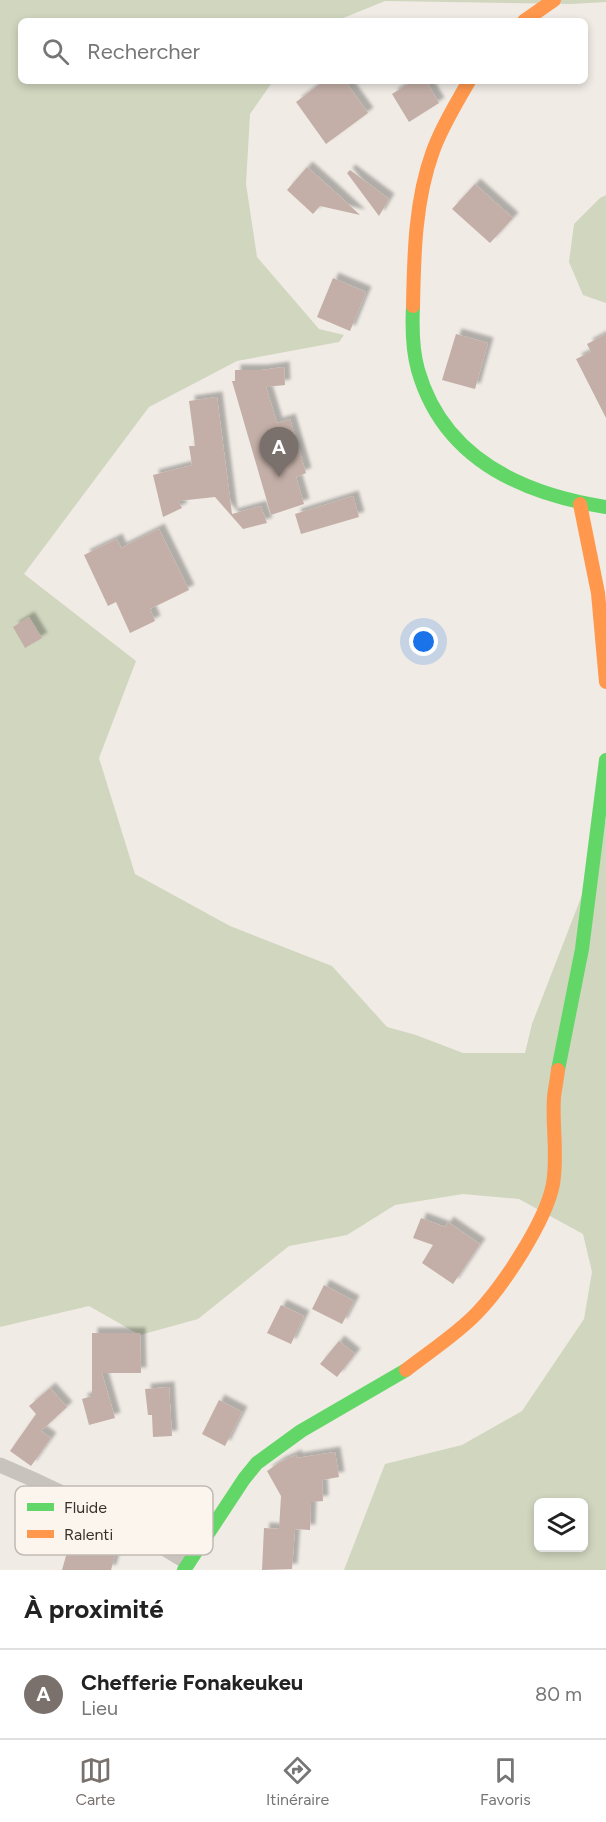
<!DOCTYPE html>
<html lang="fr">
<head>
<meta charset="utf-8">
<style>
  :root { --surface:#fff; --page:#f2f2f2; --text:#222; --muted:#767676; --line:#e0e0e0; --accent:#7a716c }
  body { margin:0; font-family:Figtree,sans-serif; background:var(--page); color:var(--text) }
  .controls { position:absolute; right:18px; bottom:18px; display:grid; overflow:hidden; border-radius:9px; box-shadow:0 3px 9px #0003 }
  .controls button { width:54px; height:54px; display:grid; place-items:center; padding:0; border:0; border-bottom:2px solid var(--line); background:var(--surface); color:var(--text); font:30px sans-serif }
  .you { position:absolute; left:424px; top:642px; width:21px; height:21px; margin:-15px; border:4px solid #fff; border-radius:50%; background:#1a73e8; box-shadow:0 0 0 9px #1a73e833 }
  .badge { display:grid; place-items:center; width:39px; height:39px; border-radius:50%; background:var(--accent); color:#fff; font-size:20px; font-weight:700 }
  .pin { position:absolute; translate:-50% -50px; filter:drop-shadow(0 2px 3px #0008) }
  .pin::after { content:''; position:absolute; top:32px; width:21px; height:18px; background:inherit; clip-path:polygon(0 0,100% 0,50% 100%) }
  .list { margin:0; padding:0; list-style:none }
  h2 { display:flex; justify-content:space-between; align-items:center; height:78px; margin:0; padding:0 24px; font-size:26px }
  h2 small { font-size:20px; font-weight:400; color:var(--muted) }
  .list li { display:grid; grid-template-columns:39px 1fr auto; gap:18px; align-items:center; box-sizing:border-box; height:90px; padding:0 24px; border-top:2px solid var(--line) }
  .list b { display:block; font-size:22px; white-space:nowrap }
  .list p { margin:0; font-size:20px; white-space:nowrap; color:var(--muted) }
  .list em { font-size:20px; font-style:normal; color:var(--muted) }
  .icon { flex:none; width:33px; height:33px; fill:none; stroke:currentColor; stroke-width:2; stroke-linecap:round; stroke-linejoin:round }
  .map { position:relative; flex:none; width:606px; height:1570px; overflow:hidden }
  .search { position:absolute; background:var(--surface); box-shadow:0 3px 9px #0003; left:18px; right:18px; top:18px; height:66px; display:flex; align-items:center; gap:15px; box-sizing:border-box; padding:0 21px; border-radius:9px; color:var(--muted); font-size:22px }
  .sheet { height:168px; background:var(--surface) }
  nav { display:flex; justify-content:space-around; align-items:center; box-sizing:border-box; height:84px; border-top:2px solid var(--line); background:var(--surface); font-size:16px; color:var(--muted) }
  nav a { display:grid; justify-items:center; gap:3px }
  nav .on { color:var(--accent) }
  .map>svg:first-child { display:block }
  .green { fill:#d1d6bf; fill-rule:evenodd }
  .building { fill:#c3afa7; filter:url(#shadow) }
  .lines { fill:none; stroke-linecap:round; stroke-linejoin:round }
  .street { stroke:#c9c3be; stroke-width:15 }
  .fast { stroke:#63d668; stroke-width:14 }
  .slow { stroke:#ff974d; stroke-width:14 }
  .key { fill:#fbf5ee; stroke:#c1bab4; stroke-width:1.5 }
  .key-label { font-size:16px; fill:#3b302b }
</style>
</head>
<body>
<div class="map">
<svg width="606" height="1570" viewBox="0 0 606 1570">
  <defs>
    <filter id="shadow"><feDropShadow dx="5.5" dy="-5.5" stdDeviation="1.5" flood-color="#0004"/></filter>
  </defs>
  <rect width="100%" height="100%" fill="#f0ebe5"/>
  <path class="green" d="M 0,0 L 606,0 L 606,2 L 571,4 L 385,1 L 336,21 L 21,21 L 21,81 L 273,81 L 250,114 L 246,184 L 257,257 L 319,329 L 344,335 L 339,342 L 237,361 L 149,407 L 24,574 L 136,661 L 99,758 L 135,874 L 230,926 L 332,966 L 387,1027 L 416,1035 L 463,1053 L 525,1053 L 532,1024 L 594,864 L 606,819 L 606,1570 L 344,1570 L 385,1464 L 462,1445 L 522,1411 L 584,1319 L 592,1272 L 583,1234 L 519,1199 L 463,1194 L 395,1205 L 347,1235 L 289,1246 L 198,1319 L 140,1335 L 89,1306 L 0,1327 ZM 538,1502 L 584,1502 L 584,1548 L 538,1548 Z
    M 606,195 L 606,303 L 583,295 L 569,262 L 574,224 L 600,198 Z"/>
  <path class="building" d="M 324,81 L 345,81 L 368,113 L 326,144 L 296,102 Z
    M 413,81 L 426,81 L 439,103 L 409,122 L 392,94 Z
    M 307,167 L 334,191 L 360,215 L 320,206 L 313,214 L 287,190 Z
    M 350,170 L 389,199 L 379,216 L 347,173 Z
    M 475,184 L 513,218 L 490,243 L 452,209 Z
    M 333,278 L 366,292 L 350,331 L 317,317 Z
    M 456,334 L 488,343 L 475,389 L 442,380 Z
    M 606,334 L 606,418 L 576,359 L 591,352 L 587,344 Z
    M 284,367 L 285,385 L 266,387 L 277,423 L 290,419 L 306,473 L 296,477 L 304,504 L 271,515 L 232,381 L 235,381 L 235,370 L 262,370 Z
    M 217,397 L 232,514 L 261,506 L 267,523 L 243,529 L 215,497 L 178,501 L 182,508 L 163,517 L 153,475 L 192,465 L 189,446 L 195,446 L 189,401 Z
    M 353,496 L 359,517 L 301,534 L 295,514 Z
    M 159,529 L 189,590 L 150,609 L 155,621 L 130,633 L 116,602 L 108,606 L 84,555 L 117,539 L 121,548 Z
    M 29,617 L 42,638 L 25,648 L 13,627 Z
    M 421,1218 L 445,1227 L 448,1222 L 480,1244 L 453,1284 L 422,1263 L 433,1245 L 413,1238 Z
    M 324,1285 L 354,1301 L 342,1324 L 312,1309 Z
    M 281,1305 L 304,1316 L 291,1344 L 267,1333 Z
    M 92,1333 L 140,1333 L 141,1373 L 102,1373 L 115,1418 L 89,1425 L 82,1399 L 92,1396 Z
    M 339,1341 L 355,1354 L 337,1377 L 320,1364 Z
    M 169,1387 L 172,1436 L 153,1437 L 152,1415 L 148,1415 L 145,1389 Z
    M 50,1388 L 67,1407 L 41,1431 L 51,1438 L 31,1466 L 10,1451 L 36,1414 L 29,1406 Z
    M 219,1400 L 242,1412 L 225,1446 L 202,1434 Z
    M 335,1452 L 339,1477 L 322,1480 L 323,1501 L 311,1502 L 310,1530 L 295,1529 L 292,1569 L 262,1570 L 264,1528 L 279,1529 L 281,1496 L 267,1471 L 280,1462 L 296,1455 L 297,1458 Z
    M 73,1531 L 118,1544 L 111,1570 L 62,1570 Z"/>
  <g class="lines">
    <path class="street" d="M 0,1465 C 65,1492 128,1525 188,1563"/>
    <path class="fast" d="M 413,306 C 412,327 412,349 418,370 C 443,458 522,494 606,507
      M 558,1070 L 582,949 L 606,760
      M 184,1570 L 244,1479 L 257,1463 L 301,1431 L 406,1370"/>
    <path class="slow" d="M 524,21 L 554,0
      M 413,306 C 414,254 415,200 433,151 C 442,126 456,104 469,81
      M 580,504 L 598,593 L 606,682
      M 406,1370 C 429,1352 457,1334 477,1313 C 503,1286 546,1221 553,1184 C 558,1155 552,1126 554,1097 C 555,1088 557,1079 558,1070"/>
  </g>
  <rect x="15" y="1486" width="198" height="69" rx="9" class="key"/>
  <rect x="27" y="1503" width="27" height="8" fill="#63d668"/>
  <rect x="27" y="1530" width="27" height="8" fill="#ff974d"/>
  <g class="key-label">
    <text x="64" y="1513">Fluide</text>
    <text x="64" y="1540">Ralenti</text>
  </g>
</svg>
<div class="controls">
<button><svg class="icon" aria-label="layers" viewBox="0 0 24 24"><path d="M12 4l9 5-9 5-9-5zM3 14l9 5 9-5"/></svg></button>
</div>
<div class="you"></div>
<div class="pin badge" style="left:279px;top:477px">A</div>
<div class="search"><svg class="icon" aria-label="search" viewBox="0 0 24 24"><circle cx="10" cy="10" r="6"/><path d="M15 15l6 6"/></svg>Rechercher</div>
</div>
<section class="sheet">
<h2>À proximité<small></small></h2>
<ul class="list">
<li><span class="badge">A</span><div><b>Chefferie Fonakeukeu</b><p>Lieu</p></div><em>80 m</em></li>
</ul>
</section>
<nav>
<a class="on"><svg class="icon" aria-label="map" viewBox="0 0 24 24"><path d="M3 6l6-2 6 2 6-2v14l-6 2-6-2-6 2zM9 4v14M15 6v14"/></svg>Carte</a>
<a><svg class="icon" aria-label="directions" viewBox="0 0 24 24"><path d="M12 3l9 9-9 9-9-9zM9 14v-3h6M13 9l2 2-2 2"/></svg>Itinéraire</a>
<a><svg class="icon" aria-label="saved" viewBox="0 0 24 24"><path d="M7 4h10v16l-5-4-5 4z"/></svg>Favoris</a>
</nav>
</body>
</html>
